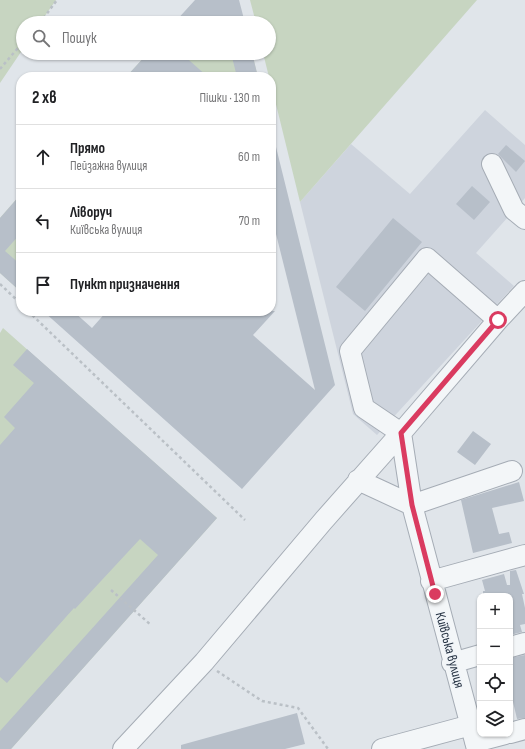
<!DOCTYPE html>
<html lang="uk">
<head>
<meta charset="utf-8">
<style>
  :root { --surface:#fff; --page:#f2f2f2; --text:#202124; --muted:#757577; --line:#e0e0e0 }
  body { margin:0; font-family:"Sofia Sans Condensed",sans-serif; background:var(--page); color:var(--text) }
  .controls { position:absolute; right:12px; bottom:12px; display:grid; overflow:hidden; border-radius:8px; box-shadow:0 1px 3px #0004 }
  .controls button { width:36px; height:36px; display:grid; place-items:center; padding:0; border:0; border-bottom:1px solid var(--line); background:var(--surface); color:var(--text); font:20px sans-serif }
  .stop { position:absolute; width:12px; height:12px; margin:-9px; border:3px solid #da3b60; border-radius:50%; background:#fff }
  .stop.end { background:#da3b60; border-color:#fff; box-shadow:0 1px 4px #0008 }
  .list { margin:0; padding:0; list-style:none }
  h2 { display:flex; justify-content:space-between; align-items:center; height:52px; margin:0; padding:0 16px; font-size:17px }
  h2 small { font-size:13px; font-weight:400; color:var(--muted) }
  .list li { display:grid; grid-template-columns:26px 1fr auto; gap:12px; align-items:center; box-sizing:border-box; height:64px; padding:0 16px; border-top:1px solid var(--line) }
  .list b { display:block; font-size:15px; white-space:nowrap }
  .list p { margin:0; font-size:13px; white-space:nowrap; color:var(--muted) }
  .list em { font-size:13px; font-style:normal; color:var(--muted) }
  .icon { flex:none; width:22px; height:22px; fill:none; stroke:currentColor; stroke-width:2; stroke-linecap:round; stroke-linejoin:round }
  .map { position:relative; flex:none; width:525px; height:749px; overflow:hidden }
  .search { position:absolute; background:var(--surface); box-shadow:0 1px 3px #0004; left:16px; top:16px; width:260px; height:44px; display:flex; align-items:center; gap:10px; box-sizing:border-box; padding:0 14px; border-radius:22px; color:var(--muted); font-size:15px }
  .panel { position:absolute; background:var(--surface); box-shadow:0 1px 3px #0004; left:16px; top:72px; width:260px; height:244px; border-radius:16px }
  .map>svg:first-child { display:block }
  .built { fill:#ced4dd }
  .green { fill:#c7d5c1 }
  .building { fill:#b7bfc9 }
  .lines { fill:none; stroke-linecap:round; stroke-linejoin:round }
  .minor-casing { stroke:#a5acb5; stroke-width:22 }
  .path { stroke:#bac0c6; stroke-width:2.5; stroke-dasharray:3 3; stroke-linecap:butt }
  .minor { stroke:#f3f6f8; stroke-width:20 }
  .route { stroke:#da3b60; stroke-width:5 }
  .labels { text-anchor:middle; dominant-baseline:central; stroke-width:3; stroke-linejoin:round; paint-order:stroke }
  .street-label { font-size:14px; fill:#273444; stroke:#f0f4f8 }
</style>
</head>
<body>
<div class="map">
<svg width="525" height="749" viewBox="0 0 525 749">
  <rect width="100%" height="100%" fill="#e0e5ea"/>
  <path class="built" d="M 485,110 L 525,145 L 525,198 L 476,253 L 514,286 L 377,435 L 353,414 L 300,202 L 351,144 L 410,194 Z"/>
  <path class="green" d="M 0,0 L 56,0 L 40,23 L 23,23 L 23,49 L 0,83 Z
    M 250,0 L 477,0 L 300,202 L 271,84 L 271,77 L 269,77 L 263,53 L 269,53 L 269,23 L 256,23 Z
    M 148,53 L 252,53 L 258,77 L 126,77 Z
    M 21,194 L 21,292 L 0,273 L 0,218 Z
    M 3,328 L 217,518 L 11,749 L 0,749 L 0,333 Z"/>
  <path class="building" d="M 195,0 L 239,0 L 245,23 L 174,23 Z
    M 148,53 L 181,53 L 208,77 L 126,77 Z
    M 231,53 L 252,53 L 258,77 L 237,77 Z
    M 506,145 L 525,161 L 516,172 L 498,154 Z
    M 271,147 L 276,147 L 335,385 L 242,489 L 43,311 L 73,311 L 92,328 L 107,311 L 275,311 L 253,335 L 315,390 L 271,214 Z
    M 472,186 L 490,202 L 474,220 L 456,204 Z
    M 21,194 L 21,233 L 5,251 L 21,265 L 21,292 L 0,273 L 0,218 Z
    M 393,218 L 422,242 L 365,311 L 336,287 Z
    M 27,349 L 217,518 L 11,749 L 0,749 L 0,731 L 158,555 L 140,539 L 75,609 L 74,608 L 7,683 L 0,677 L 0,445 L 15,428 L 4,417 L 34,383 L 13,365 Z
    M 473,431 L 491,444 L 475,465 L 457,452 Z
    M 519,482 L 524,501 L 492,508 L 499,534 L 509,532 L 512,543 L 473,553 L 461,500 Z
    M 516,570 L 524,594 L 522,594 L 525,608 L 525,624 L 520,625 L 522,632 L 510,635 L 510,596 L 483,596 L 483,591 L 485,591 L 482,580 L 504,574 L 507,585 L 510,585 L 510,571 Z
    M 525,655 L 525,718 L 517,719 L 510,689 L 510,658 Z
    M 297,713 L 305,744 L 285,749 L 181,749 L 181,745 Z"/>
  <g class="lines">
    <g class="minor-casing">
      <path id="minor" d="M 492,164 L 514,210 L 525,219
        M 401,433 L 412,505 L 477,749
        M 401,433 L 364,408 L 350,351 L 427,258 L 498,320
        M 358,480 L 412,505 L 512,471
        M 431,581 L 525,555
        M 510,647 L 525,643
        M 452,663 L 480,655
        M 510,733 L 525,729
        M 475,742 L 505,734
        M 123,749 L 204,662 L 324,520 L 401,433 L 498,320 L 525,291
        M 382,749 L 471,725"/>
    </g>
    <path class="path" d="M 40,23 L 57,0
      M 0,69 L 23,42
      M 0,284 L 21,304
      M 28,311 L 245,520
      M 111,590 L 151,625
      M 217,671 L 262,701 L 298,708 L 328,749"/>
    <use href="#minor" class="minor"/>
  </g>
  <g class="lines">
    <path class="route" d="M 435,594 L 412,505 L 401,433 L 498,320"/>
  </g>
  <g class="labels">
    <g class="street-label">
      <text transform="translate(450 650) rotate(75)">Київська вулиця</text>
    </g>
  </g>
</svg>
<div class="controls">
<button>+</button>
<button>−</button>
<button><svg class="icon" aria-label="locate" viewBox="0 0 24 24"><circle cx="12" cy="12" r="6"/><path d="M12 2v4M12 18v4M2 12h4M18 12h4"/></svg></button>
<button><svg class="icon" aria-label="layers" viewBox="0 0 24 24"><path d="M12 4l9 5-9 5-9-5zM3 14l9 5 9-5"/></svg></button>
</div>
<div class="stop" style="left:498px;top:320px"></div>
<div class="stop end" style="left:435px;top:594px"></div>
<div class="search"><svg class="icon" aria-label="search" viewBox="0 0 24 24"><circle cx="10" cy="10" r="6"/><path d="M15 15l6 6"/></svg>Пошук</div>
<section class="panel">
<h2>2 хв<small>Пішки · 130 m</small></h2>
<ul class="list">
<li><svg class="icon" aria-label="ahead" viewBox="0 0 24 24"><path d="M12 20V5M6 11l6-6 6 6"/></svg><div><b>Прямо</b><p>Пейзажна вулиця</p></div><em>60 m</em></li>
<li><svg class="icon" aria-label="left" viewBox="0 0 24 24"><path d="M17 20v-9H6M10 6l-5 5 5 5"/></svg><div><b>Ліворуч</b><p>Київська вулиця</p></div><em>70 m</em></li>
<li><svg class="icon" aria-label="arrive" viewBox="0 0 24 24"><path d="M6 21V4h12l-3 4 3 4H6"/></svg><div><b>Пункт призначення</b></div></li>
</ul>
</section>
</div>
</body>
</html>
